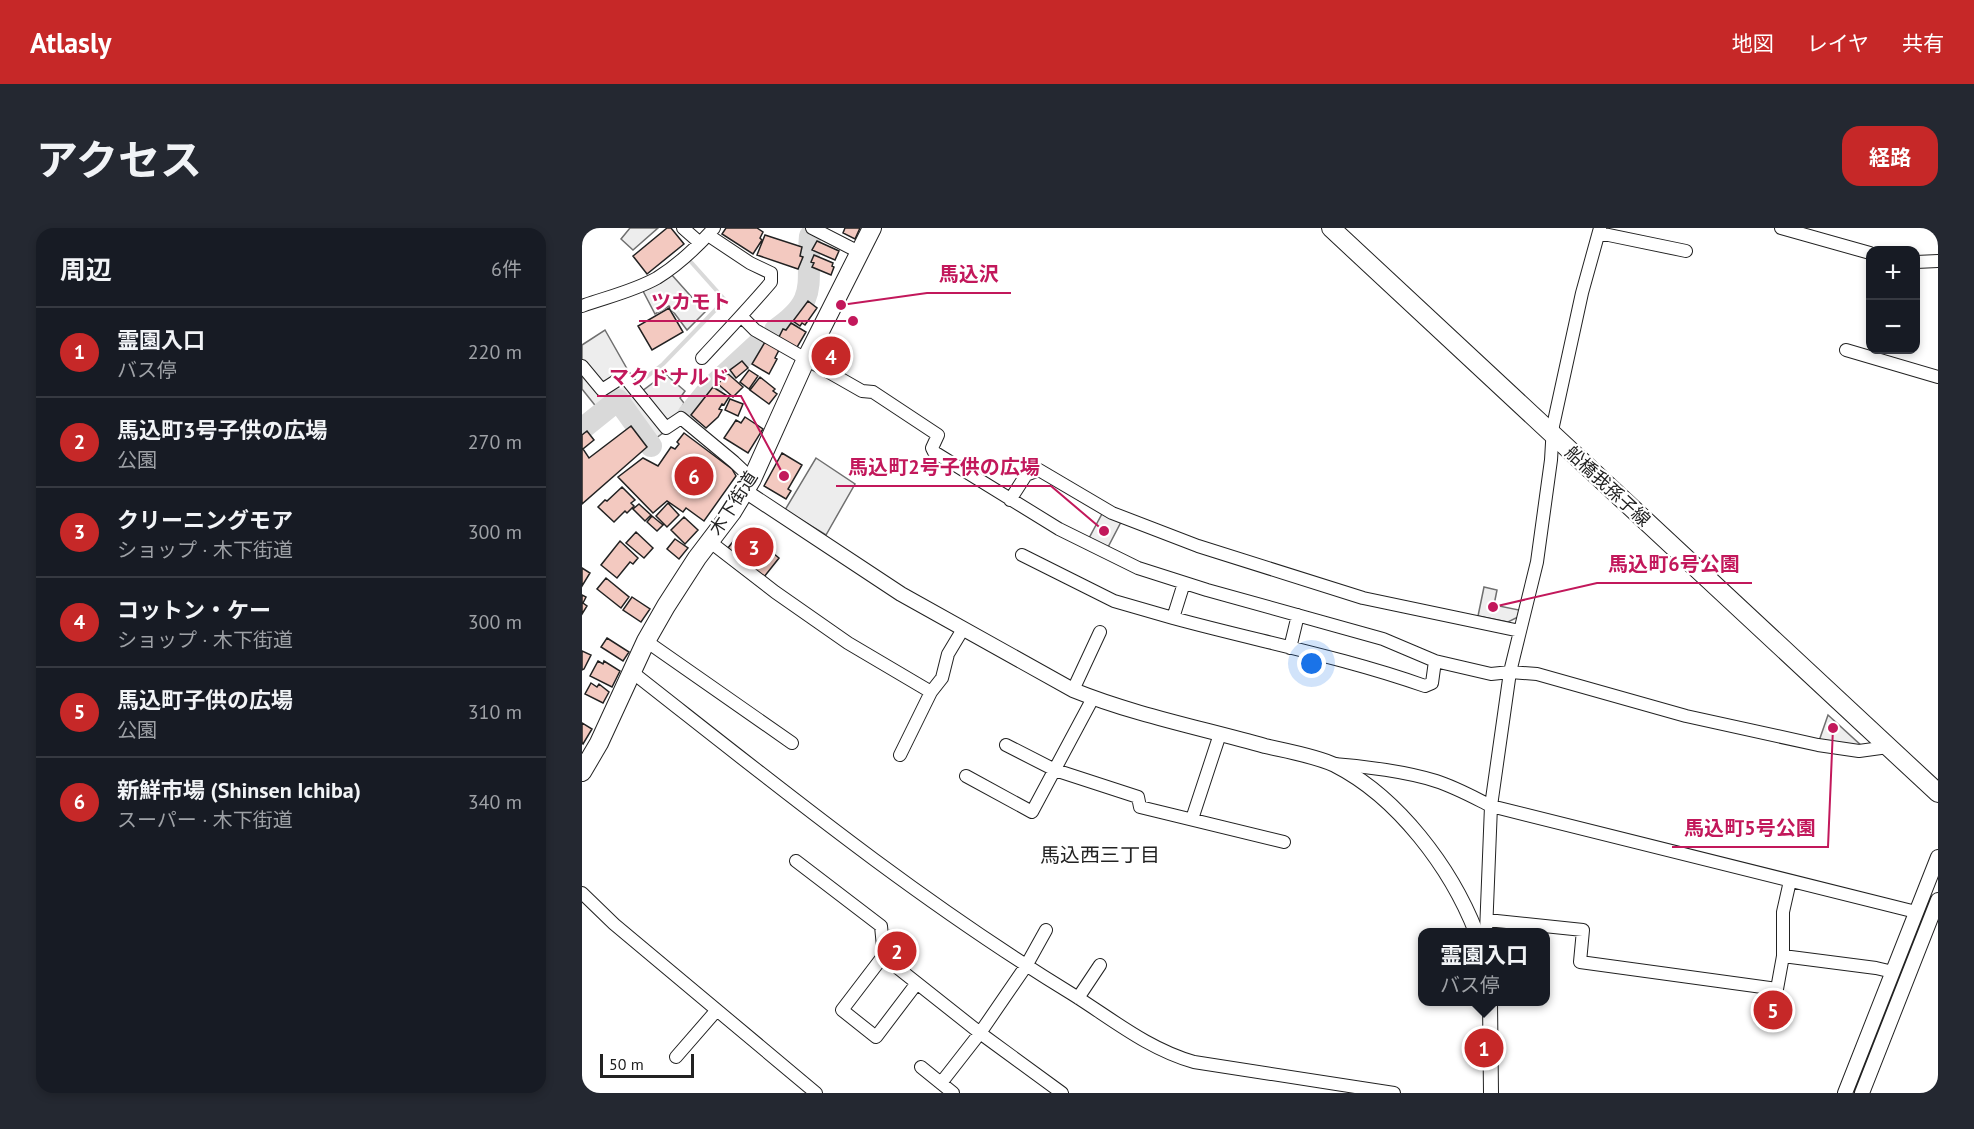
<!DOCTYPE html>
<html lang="ja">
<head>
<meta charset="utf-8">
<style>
  :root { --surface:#171b24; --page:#242831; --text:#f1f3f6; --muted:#9ea1a6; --line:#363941; --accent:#c62828 }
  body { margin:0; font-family:"PT Sans","Noto Sans JP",sans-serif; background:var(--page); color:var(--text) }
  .controls { position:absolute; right:18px; top:18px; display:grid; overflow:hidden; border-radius:12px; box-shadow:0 3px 9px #0003 }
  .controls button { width:54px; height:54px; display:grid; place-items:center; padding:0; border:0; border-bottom:2px solid var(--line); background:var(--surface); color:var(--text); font:30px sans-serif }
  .scale { position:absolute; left:18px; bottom:15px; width:94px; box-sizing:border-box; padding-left:6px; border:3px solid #222; border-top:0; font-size:16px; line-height:21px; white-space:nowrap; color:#222; -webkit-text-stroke:4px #fff; paint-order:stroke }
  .you { position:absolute; left:730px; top:436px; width:21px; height:21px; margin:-15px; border:4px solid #fff; border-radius:50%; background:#1a73e8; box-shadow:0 0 0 9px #1a73e833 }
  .badge { display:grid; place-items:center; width:39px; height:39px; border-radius:50%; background:var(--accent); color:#fff; font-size:20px; font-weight:700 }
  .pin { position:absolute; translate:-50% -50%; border:3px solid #fff; box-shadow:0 2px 6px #0006 }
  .popup { position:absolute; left:836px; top:700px; width:132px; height:78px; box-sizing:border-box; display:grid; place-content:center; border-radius:12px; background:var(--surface); filter:drop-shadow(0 2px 4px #0005); font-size:20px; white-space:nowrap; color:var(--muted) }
  .popup b { font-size:22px; color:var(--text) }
  .popup::after { content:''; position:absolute; left:50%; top:100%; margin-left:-12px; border:12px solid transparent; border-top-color:var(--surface) }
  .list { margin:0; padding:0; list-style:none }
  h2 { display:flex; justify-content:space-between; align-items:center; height:78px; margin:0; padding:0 24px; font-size:26px }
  h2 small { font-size:20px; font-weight:400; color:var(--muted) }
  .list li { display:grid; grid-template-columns:39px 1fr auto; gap:18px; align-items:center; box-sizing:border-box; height:90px; padding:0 24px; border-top:2px solid var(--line) }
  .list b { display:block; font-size:22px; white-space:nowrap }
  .list p { margin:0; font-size:20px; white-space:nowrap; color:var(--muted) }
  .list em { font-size:20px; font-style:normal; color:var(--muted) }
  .map { position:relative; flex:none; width:1356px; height:865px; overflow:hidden; border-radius:18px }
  header { display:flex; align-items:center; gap:36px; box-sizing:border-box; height:84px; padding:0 30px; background:var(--accent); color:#fff }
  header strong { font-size:28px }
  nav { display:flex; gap:33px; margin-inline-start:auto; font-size:21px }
  .intro { display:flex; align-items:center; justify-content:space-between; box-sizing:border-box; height:144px; padding:0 36px }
  h1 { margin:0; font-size:42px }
  .button { padding:15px 27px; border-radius:18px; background:var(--accent); color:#fff; font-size:21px; font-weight:700 }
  main { display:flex; gap:36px; padding:0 36px }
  aside { flex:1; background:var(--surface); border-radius:18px; box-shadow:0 3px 9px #0003 }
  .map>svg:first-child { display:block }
  .green { fill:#eee; stroke:#6f6f6f; stroke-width:1.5 }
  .parking { fill:#ededed; stroke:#6f6f6f; stroke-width:1.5 }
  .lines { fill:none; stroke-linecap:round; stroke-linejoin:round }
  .stream { stroke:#d9d9d9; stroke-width:4 }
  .river { stroke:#d9d9d9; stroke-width:22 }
  .building { fill:#f3c9c0; stroke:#222; stroke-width:1.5 }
  .minor-casing { stroke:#222; stroke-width:14 }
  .tertiary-casing { stroke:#222; stroke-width:16 }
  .primary-casing { stroke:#222; stroke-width:20 }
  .minor { stroke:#fff; stroke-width:12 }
  .tertiary { stroke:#fff; stroke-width:14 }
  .primary { stroke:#fff; stroke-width:18 }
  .labels { text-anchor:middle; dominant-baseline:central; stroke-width:4.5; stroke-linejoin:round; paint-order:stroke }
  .street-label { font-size:18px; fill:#222; stroke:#fff }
  .neighbourhood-label { font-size:20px; fill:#222; stroke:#fff }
  .leader { fill:none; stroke:#c2185b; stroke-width:2 }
  .callout-dot { fill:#c2185b; stroke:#fff; stroke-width:2 }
  .callout-label { font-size:20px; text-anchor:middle; font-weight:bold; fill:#c2185b; stroke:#fff; stroke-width:4.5; stroke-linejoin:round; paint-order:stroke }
</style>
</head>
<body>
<header>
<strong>Atlasly</strong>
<nav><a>地図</a><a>レイヤ</a><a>共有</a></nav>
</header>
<div class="intro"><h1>アクセス</h1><a class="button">経路</a></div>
<main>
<aside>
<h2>周辺<small>6件</small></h2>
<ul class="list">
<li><span class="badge">1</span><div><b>霊園入口</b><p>バス停</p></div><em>220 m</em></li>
<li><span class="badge">2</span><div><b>馬込町3号子供の広場</b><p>公園</p></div><em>270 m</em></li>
<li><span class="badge">3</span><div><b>クリーニングモア</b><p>ショップ · 木下街道</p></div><em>300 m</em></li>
<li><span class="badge">4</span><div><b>コットン・ケー</b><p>ショップ · 木下街道</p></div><em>300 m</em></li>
<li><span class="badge">5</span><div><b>馬込町子供の広場</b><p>公園</p></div><em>310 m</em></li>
<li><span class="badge">6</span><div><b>新鮮市場 (Shinsen Ichiba)</b><p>スーパー · 木下街道</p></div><em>340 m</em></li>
</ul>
</aside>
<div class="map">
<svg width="1356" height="865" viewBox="0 0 1356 865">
  <rect width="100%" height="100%" fill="#fff"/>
  <path class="green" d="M 521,284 L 539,294 L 525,321 L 506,312 Z
    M 902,359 L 915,362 L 912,377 L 937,382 L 936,389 L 926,394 L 896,388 Z
    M 1246,487 L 1282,520 L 1237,513 Z
    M 308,703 L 325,714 L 312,731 Z
    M 1186,765 L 1201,767 L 1196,799 L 1181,797 Z"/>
  <path class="parking" d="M 48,0 L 76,0 L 51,22 L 39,11 Z
    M 89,46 L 123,84 L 105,102 L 87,78 L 73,86 L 61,63 Z
    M 23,102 L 56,160 L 60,163 L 83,146 L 103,163 L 98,170 L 102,175 L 90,198 L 69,214 L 35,167 L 16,181 L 0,161 L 0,117 Z
    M 234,230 L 273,256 L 244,307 L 203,282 Z"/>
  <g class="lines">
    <path class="stream" d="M 57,155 L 81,136 L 143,72 L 109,34"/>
    <path class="river" d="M 193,102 C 239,71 223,55 228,8
      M 106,187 L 128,160 L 180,112
      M 0,201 L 36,172 L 69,218"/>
  </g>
  <path class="building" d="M 85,0 L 89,0 L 102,16 L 65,46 L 51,28 Z
    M 144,0 L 175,0 L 181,4 L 178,10 L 180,12 L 171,26 L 140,6 Z
    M 263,0 L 278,0 L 273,11 L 261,5 Z
    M 183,7 L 220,19 L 218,28 L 221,29 L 216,41 L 175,27 Z
    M 235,13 L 257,23 L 253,32 L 230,22 Z
    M 232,27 L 251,35 L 250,38 L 252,39 L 249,47 L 230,39 L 232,35 L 229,34 Z
    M 226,73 L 235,80 L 223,97 L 220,95 L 218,98 L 211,93 Z
    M 87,80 L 101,104 L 70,122 L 56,98 Z
    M 209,95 L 224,104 L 214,121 L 196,111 L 201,101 L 204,102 Z
    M 183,114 L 197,122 L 193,130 L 195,131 L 187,146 L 170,136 Z
    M 160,133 L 166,140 L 154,150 L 148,142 Z
    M 167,142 L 176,148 L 167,161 L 158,154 Z
    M 145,145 L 161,159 L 151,169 L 136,156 Z
    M 178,149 L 193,161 L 191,163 L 195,166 L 187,176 L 168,162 Z
    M 131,159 L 147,169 L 142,177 L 140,176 L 137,181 L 140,182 L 136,189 L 124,200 L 109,187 Z
    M 148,171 L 161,176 L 156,188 L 143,182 Z
    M 163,189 L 181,201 L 166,225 L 142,210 L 154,192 L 159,195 Z
    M 49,198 L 65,219 L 0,276 L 0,207 L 5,203 L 12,212 L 1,221 L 7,230 Z
    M 102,205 L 150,241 L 154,248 L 122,293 L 104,280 L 101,284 L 85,273 L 71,285 L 36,249 L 61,230 L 76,238 L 89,219 L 93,221 L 97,216 L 95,214 Z
    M 200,225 L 220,237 L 206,261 L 209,263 L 204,271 L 182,258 Z
    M 40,259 L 53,272 L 49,275 L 52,278 L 45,285 L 43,283 L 32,294 L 16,279 L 23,272 L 25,273 Z
    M 86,275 L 97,287 L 85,299 L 74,288 Z
    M 57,276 L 69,287 L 63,293 L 51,281 Z
    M 70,288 L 81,297 L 75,303 L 65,294 Z
    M 102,289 L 116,302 L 103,316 L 89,302 Z
    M 161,301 L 197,330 L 182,349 L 146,320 Z
    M 54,304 L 71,320 L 62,330 L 44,315 Z
    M 93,311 L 106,320 L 97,331 L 85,321 Z
    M 38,313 L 56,330 L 51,336 L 48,334 L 35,350 L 19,337 Z
    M 0,340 L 8,345 L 0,358 Z
    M 24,350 L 47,369 L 39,380 L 15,361 Z
    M 0,367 L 4,369 L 1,375 L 5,378 L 0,386 Z
    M 50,369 L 68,381 L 59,394 L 41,382 Z
    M 25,410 L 47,424 L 41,433 L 19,419 Z
    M 0,423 L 9,427 L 2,441 L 0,442 Z
    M 16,433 L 21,436 L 22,433 L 38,443 L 30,459 L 8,448 Z
    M 9,455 L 15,459 L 17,456 L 27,464 L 21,475 L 3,466 Z
    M 0,495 L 10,501 L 1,516 L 0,515 Z"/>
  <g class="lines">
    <g class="minor-casing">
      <path id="minor" d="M 101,0 L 118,15
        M 230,0 L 277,24
        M 1199,0 L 1288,25
        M 1017,5 L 1104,23
        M 1334,34 L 1356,33
        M 0,78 C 25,69 52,63 75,50 C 96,37 116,18 132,0
        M 160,89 L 173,102 L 280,163 L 291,164 L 356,207 L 350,220 L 352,224 L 477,301 L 556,340 L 625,362 L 801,411 L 853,433 L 909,446 L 928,444 L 955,446 L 1104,488 L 1236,517 L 1277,523 L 1306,519
        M 1264,122 L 1356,149
        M 120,130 C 143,105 167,80 189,54 L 189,45 L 168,35 L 126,7
        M 0,138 L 20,162 L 42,148 L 84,200 L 99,190 L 152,234 L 170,251
        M 428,272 L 444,247 L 457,242 L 530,285 L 616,318 L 781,370 L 938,403
        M 127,313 L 193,364 L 266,415 L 349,464
        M 440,327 L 532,373 L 591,390
        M 602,355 L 591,390 C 675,413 761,429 843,458 L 850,455 L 853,433
        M 64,413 L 210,515
        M 708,420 L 716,387
        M 50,444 C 193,556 334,671 490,766 C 530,791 566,821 612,834 L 812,865
        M 491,462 L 518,404
        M 424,517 L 473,542 L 556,569 L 558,579 L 702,614
        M 318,527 L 349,464 L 360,450 L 366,426 L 381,401
        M 752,536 C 782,538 826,544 854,553 C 873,559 891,569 909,578 L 1334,684
        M 384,548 L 450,584 L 511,470
        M 610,591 L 638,506
        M 214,633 L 299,698 L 302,729 L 398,805 L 444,738 L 464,702
        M 0,665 L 32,696 L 234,865
        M 905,692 L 1001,702 L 998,734 L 1195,761 L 1201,728 L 1201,684 L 1208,653
        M 904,704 L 909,578 L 928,444 L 955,334 L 969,232 L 971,198 L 1000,65 L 1018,0
        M 302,727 L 260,782 L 294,809 L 335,755
        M 1201,728 L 1294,740 L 1311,744
        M 496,770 L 518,737
        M 94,829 L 134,783
        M 339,839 L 371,865
        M 359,855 L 398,805 L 480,865"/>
    </g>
    <g class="tertiary-casing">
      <path id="tertiary" d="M 163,263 L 319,366 L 491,462 C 553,487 619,500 683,518 C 705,523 734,528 753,537 C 816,569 869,640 894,704
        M 908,774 L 909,865
        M 1263,865 L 1356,629
        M 1280,865 L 1356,672"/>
    </g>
    <g class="primary-casing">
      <path id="primary" d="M 749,0 L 1356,565
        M 0,544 L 17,515 L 64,413 L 84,378 L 115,330 L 150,284 L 170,251 L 224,131 L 290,0"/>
    </g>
    <use href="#minor" class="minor"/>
    <use href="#tertiary" class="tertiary"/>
    <use href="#primary" class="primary"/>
  </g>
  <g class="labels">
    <g class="street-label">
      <text transform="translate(1026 258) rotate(43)">船橋我孫子線</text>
      <text transform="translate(151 275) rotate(-57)">木下街道</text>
    </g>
    <g class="neighbourhood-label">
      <text x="518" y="627">馬込西三丁目</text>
    </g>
  </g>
  <path class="leader" d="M259 77L345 65H429M271 93L161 93H57M202 248L159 168H15M522 303L469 258H254M911 379L1015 355H1170M1251 500L1246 619H1090"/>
  <g class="callout-dot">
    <circle cx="259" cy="77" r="6"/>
    <circle cx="271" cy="93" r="6"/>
    <circle cx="202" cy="248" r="6"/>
    <circle cx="522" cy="303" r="6"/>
    <circle cx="911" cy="379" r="6"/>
    <circle cx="1251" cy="500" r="6"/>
  </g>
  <g class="callout-label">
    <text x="387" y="53">馬込沢</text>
    <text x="109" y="81">ツカモト</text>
    <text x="87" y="156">マクドナルド</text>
    <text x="362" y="246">馬込町2号子供の広場</text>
    <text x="1092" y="343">馬込町6号公園</text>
    <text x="1168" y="607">馬込町5号公園</text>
  </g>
</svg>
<div class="controls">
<button>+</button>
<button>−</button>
</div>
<div class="scale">50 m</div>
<div class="you"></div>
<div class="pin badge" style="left:902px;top:820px">1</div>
<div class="popup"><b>霊園入口</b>バス停</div>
<div class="pin badge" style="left:315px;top:723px">2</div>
<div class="pin badge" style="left:172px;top:319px">3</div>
<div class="pin badge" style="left:249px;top:128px">4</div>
<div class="pin badge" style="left:1191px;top:782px">5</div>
<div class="pin badge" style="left:112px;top:248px">6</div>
</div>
</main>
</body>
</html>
